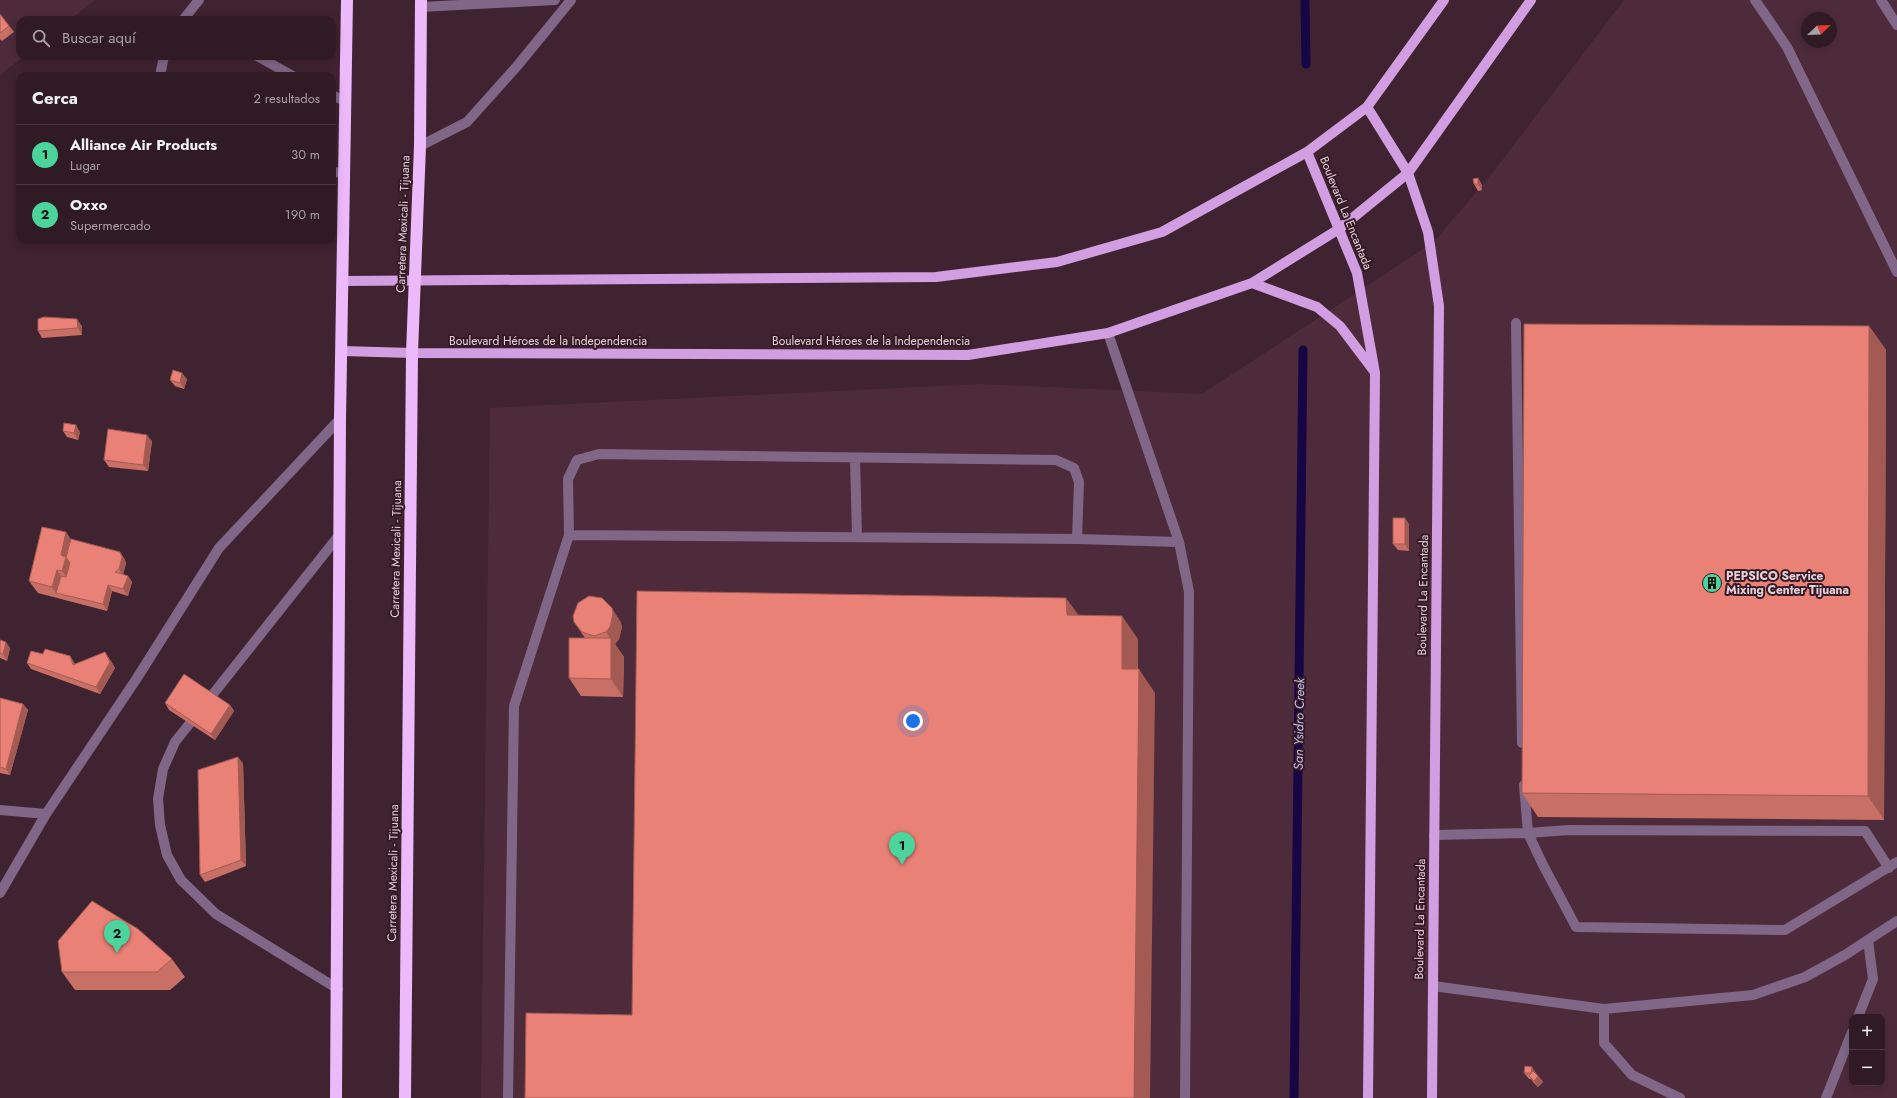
<!DOCTYPE html>
<html lang="es">
<head>
<meta charset="utf-8">
<style>
  :root { --surface:#301a24; --page:#3c2731; --text:#f1f3f6; --muted:#a8a1a6; --line:#4b3841; --accent:#4bd49b }
  body { margin:0; font-family:Jost,sans-serif; background:var(--page); color:var(--text) }
  .controls { position:absolute; right:12px; bottom:12px; display:grid; overflow:hidden; border-radius:8px; box-shadow:0 2px 10px #0003 }
  .controls button { width:36px; height:36px; display:grid; place-items:center; padding:0; border:0; border-bottom:1px solid var(--line); background:var(--surface); color:var(--text); font:20px sans-serif }
  .compass { position:absolute; left:1801px; top:12px; width:36px; height:36px; border-radius:50%; background:var(--surface); box-shadow:0 2px 10px #0003; rotate:67deg }
  .you { position:absolute; left:913px; top:721px; width:14px; height:14px; margin:-10px; border:3px solid #fff; border-radius:50%; background:#1a73e8; box-shadow:0 0 0 6px #1a73e833 }
  .badge { display:grid; place-items:center; width:26px; height:26px; border-radius:50%; background:var(--accent); color:#111; font-size:13px; font-weight:700 }
  .pin { position:absolute; translate:-50% -33px; filter:drop-shadow(0 1px 2px #0008) }
  .pin::after { content:''; position:absolute; top:21px; width:14px; height:12px; background:inherit; clip-path:polygon(0 0,100% 0,50% 100%) }
  .list { margin:0; padding:0; list-style:none }
  h2 { display:flex; justify-content:space-between; align-items:center; height:52px; margin:0; padding:0 16px; font-size:17px }
  h2 small { font-size:13px; font-weight:400; color:var(--muted) }
  .list li { display:grid; grid-template-columns:26px 1fr auto; gap:12px; align-items:center; box-sizing:border-box; height:60px; padding:0 16px; border-top:1px solid var(--line) }
  .list b { display:block; font-size:15px; white-space:nowrap }
  .list p { margin:0; font-size:13px; white-space:nowrap; color:var(--muted) }
  .list em { font-size:13px; font-style:normal; color:var(--muted) }
  .icon { flex:none; width:22px; height:22px; fill:none; stroke:currentColor; stroke-width:2; stroke-linecap:round; stroke-linejoin:round }
  .map { position:relative; flex:none; width:1897px; height:1098px; overflow:hidden }
  .search { position:absolute; background:var(--surface); box-shadow:0 2px 10px #0003; left:16px; top:16px; width:320px; height:44px; display:flex; align-items:center; gap:10px; box-sizing:border-box; padding:0 14px; border-radius:12px; color:var(--muted); font-size:15px }
  .panel { position:absolute; background:var(--surface); box-shadow:0 2px 10px #0003; left:16px; top:72px; width:320px; height:172px; border-radius:12px }
  .map>svg:first-child { display:block }
  .built { fill:#4e2b3b; fill-rule:evenodd }
  .lines { fill:none; stroke-linecap:round; stroke-linejoin:round }
  .stream { stroke:#160744; stroke-width:9 }
  .minor { stroke:#806787; stroke-width:10 }
  .major { stroke:#d29ee2; stroke-width:10 }
  .highway { stroke:#ecb9fb; stroke-width:12 }
  .wall { fill:#c86f66 }
  .shaded-wall { fill:#a35a53 }
  .building { fill:#e98177; stroke:#a35a53 }
  .labels { text-anchor:middle; dominant-baseline:central; stroke-width:4; stroke-linejoin:round; paint-order:stroke }
  .street-label { font-size:12px; fill:#e4d1d8; stroke:#351a26 }
  .poi-label { font-size:12px; font-weight:bold; fill:#e4d1d8; stroke:#351a26; text-anchor:start }
  .water-label { font-size:13px; font-style:italic; fill:#c1c1ef; stroke:#351a26 }
</style>
</head>
<body>
<div class="map">
<svg width="1897" height="1098" viewBox="0 0 1897 1098">
  <rect width="100%" height="100%" fill="#402330"/>
  <path class="built" d="M 0,0 L 95,0 L 70,20 L 20,20 L 20,56 L 24,56 L 0,75 Z
    M 1624,0 L 1897,0 L 1897,1098 L 481,1098 L 490,408 L 981,384 L 1202,394 L 1434,242 L 1494,171 ZM 1807,18 L 1831,18 L 1831,42 L 1807,42 ZM 1852,1017 L 1882,1017 L 1882,1083 L 1852,1083 Z"/>
  <g class="lines">
    <path class="stream" d="M 1305,0 L 1306,64
      M 1294,1098 L 1303,350"/>
    <path class="minor" d="M 1755,0 L 1787,47 L 1897,272
      M 1881,0 L 1897,25
      M 421,7 L 555,0
      M 183,20 L 199,0
      M 257,56 L 293,76
      M 160,76 L 164,56
      M 332,95 L 345,101
      M 420,146 L 467,122 L 518,65 L 571,0
      M 332,172 L 345,173
      M 1516,323 L 1522,743
      M 1108,333 L 1179,542 L 1189,592 L 1185,1098
      M 855,458 L 857,537
      M 569,535 L 1077,539 L 1179,542
      M 1524,785 L 1528,833 L 1542,863 L 1576,927 L 1785,930 L 1897,862
      M 0,810 L 46,814
      M 1434,835 L 1528,833 L 1569,830 L 1865,831 L 1889,868
      M 0,893 L 46,814 L 137,678 L 219,548 L 340,419
      M 1433,986 L 1604,1009 L 1753,995 L 1805,977 L 1845,955 L 1897,921
      M 338,989 L 216,914 L 181,880 L 167,855 L 160,825 L 158,799 L 163,769 L 175,742 L 340,534
      M 1604,1009 L 1604,1043 L 1632,1075 L 1680,1098
      M 1858,1017 L 1873,979 L 1868,940
      M 508,1098 L 514,706 L 569,535 L 568,479 L 577,460 L 599,454 L 1056,460 L 1074,468 L 1079,482 L 1077,539
      M 1826,1098 L 1852,1032"/>
    <path class="major" d="M 1367,107 L 1408,173 L 1428,232 L 1439,306 L 1432,1098
      M 1307,152 L 1357,273 L 1375,373 L 1368,1098
      M 343,281 L 936,277 L 1057,262 L 1162,232 L 1307,152 L 1367,107 L 1444,0
      M 1252,283 L 1317,307 L 1340,326 L 1374,371
      M 342,351 L 412,353 L 968,355 L 1108,333 L 1252,283 L 1339,229 L 1408,173 L 1531,0"/>
    <path class="highway" d="M 336,1098 L 340,419 L 347,0
      M 405,1098 L 412,353 L 420,146 L 421,0"/>
  </g>
  <path class="wall" d="M 0,14 L 14,32 L 2,41 L 0,39 Z
    M 1478,178 L 1482,185 L 1482,190 L 1478,191 L 1474,184 Z
    M 82,326 L 82,335 L 42,338 L 38,331 Z
    M 1869,326 L 1886,350 L 1884,820 L 1538,817 L 1522,793 Z
    M 187,379 L 184,389 L 175,386 L 170,380 Z
    M 63,431 L 80,432 L 78,440 L 67,437 Z
    M 152,441 L 148,471 L 109,467 L 104,460 Z
    M 1409,524 L 1409,551 L 1398,550 L 1393,544 Z
    M 71,539 L 124,558 L 126,563 L 123,574 L 128,576 L 132,582 L 128,596 L 112,591 L 107,611 L 38,593 L 29,581 Z
    M 620,621 L 622,627 L 619,639 L 615,644 L 624,657 L 623,697 L 581,696 L 569,678 L 585,638 L 574,622 Z
    M 0,640 L 10,648 L 7,661 L 0,658 Z
    M 105,652 L 109,658 L 115,668 L 100,694 L 31,669 L 27,663 L 43,654 L 70,656 L 75,664 Z
    M 0,698 L 23,704 L 28,710 L 10,775 L 0,773 Z
    M 165,703 L 230,705 L 234,711 L 215,740 L 169,710 Z
    M 243,763 L 246,866 L 205,882 L 200,875 Z
    M 172,959 L 185,977 L 170,990 L 75,990 L 62,972 Z
    M 1524,1073 L 1536,1073 L 1543,1082 L 1538,1087 L 1533,1082 L 1531,1079 L 1529,1079 Z"/>
  <path class="shaded-wall" d="M 1478,178 L 1482,185 L 1482,190 L 1478,184 Z
    M 77,319 L 82,326 L 82,335 L 78,328 Z
    M 1869,326 L 1886,350 L 1884,820 L 1868,796 Z
    M 182,373 L 187,379 L 184,389 L 180,383 Z
    M 76,425 L 80,432 L 78,440 L 74,433 Z
    M 147,435 L 152,441 L 148,471 L 143,465 Z
    M 1405,518 L 1409,524 L 1409,551 L 1405,544 Z
    M 66,532 L 75,545 L 71,584 L 62,571 L 61,555 Z
    M 120,552 L 124,558 L 126,563 L 123,576 L 119,569 Z
    M 57,570 L 65,582 L 56,593 L 52,587 Z
    M 128,576 L 132,582 L 128,596 L 123,589 Z
    M 108,585 L 112,591 L 107,611 L 103,604 Z
    M 1066,598 L 1083,621 L 1067,615 Z
    M 612,608 L 620,621 L 622,627 L 619,639 L 615,644 L 624,657 L 623,697 L 611,679 L 611,639 L 606,632 Z
    M 1122,616 L 1138,639 L 1138,693 L 1122,669 Z
    M 6,642 L 10,648 L 7,661 L 3,654 Z
    M 105,652 L 109,658 L 115,668 L 100,694 L 96,687 Z
    M 70,656 L 74,662 L 77,671 L 73,665 Z
    M 1139,669 L 1155,693 L 1150,1098 L 1134,1098 Z
    M 23,704 L 28,710 L 10,775 L 6,769 Z
    M 230,705 L 234,711 L 215,740 L 211,734 Z
    M 238,757 L 243,763 L 246,866 L 241,860 Z
    M 1532,1067 L 1536,1073 L 1535,1079 L 1538,1076 L 1543,1082 L 1538,1087 L 1534,1081 L 1531,1073 Z"/>
  <path class="building" d="M 0,14 L 9,26 L 0,33 Z
    M 1478,178 L 1478,184 L 1474,184 L 1473,179 Z
    M 44,317 L 77,319 L 78,328 L 38,331 L 38,319 Z
    M 1524,324 L 1869,326 L 1868,796 L 1522,793 Z
    M 173,370 L 182,373 L 180,383 L 170,380 Z
    M 64,423 L 76,425 L 74,433 L 63,431 Z
    M 108,429 L 147,435 L 143,465 L 104,460 Z
    M 1393,518 L 1405,518 L 1405,544 L 1393,544 Z
    M 42,527 L 66,532 L 61,555 L 66,557 L 62,571 L 57,570 L 52,587 L 29,581 Z
    M 71,539 L 120,552 L 122,557 L 119,569 L 115,572 L 128,576 L 123,589 L 108,585 L 103,604 L 56,593 L 61,576 L 66,577 L 70,563 L 66,557 Z
    M 637,591 L 1066,598 L 1067,615 L 1122,616 L 1122,669 L 1139,669 L 1134,1098 L 525,1098 L 526,1013 L 632,1015 Z
    M 589,596 L 602,598 L 612,608 L 613,614 L 610,627 L 606,632 L 594,636 L 582,632 L 574,622 L 573,616 L 578,603 Z
    M 569,638 L 611,638 L 611,679 L 569,678 Z
    M 0,640 L 6,642 L 3,654 L 0,653 Z
    M 45,649 L 70,656 L 73,665 L 105,652 L 110,662 L 96,687 L 27,663 L 31,651 L 43,654 Z
    M 184,674 L 230,705 L 211,734 L 165,703 Z
    M 0,698 L 23,704 L 6,769 L 0,767 Z
    M 238,757 L 241,860 L 200,875 L 198,770 Z
    M 92,901 L 138,929 L 172,959 L 157,972 L 62,972 L 58,941 Z
    M 1525,1066 L 1532,1067 L 1531,1073 L 1524,1073 Z
    M 1533,1071 L 1538,1076 L 1534,1081 L 1529,1076 Z"/>
  <defs>
    <g id="building-disc" transform="scale(1)"><circle r="9.5" fill="#4bd49b" stroke="#351a26"/><path d="M-4-6H4V6H1V3H-1V6H-4ZM-2.5-4.3h1.7v1.8h-1.7ZM.8-4.3h1.7v1.8H.8ZM-2.5-1h1.7V.8h-1.7ZM.8-1h1.7V.8H.8Z" fill="#111"/></g>
  </defs>
  <g fill-rule="evenodd">
    <use href="#building-disc" x="1712" y="583"/>
  </g>
  <g class="labels">
    <g class="street-label">
      <text transform="translate(1346 213) rotate(68)">Boulevard La Encantada</text>
      <text transform="translate(403 224) rotate(-88)">Carretera Mexicali - Tijuana</text>
      <text x="548" y="341">Boulevard Héroes de la Independencia</text>
      <text x="871" y="341">Boulevard Héroes de la Independencia</text>
      <text transform="translate(396 549) rotate(-89)">Carretera Mexicali - Tijuana</text>
      <text transform="translate(1423 595) rotate(-89)">Boulevard La Encantada</text>
      <text transform="translate(393 873) rotate(-89)">Carretera Mexicali - Tijuana</text>
      <text transform="translate(1420 919) rotate(-89)">Boulevard La Encantada</text>
    </g>
    <g class="poi-label">
      <text x="1726" y="576">PEPSICO Service<tspan x="1726" dy="14">Mixing Center Tijuana</tspan></text>
    </g>
    <g class="water-label">
      <text transform="translate(1299 724) rotate(-89)">San Ysidro Creek</text>
    </g>
  </g>
</svg>
<div class="controls">
<button>+</button>
<button>−</button>
</div>
<svg class="compass" viewBox="-18 -18 36 36"><path d="M0-13l5 13h-10z" fill="#e53935"/><path d="M0 13l5-13h-10z" fill="#a8a1a6"/></svg>
<div class="you"></div>
<div class="pin badge" style="left:902px;top:865px">1</div>
<div class="pin badge" style="left:117px;top:953px">2</div>
<div class="search"><svg class="icon" aria-label="search" viewBox="0 0 24 24"><circle cx="10" cy="10" r="6"/><path d="M15 15l6 6"/></svg>Buscar aquí</div>
<section class="panel">
<h2>Cerca<small>2 resultados</small></h2>
<ul class="list">
<li><span class="badge">1</span><div><b>Alliance Air Products</b><p>Lugar</p></div><em>30 m</em></li>
<li><span class="badge">2</span><div><b>Oxxo</b><p>Supermercado</p></div><em>190 m</em></li>
</ul>
</section>
</div>
</body>
</html>
